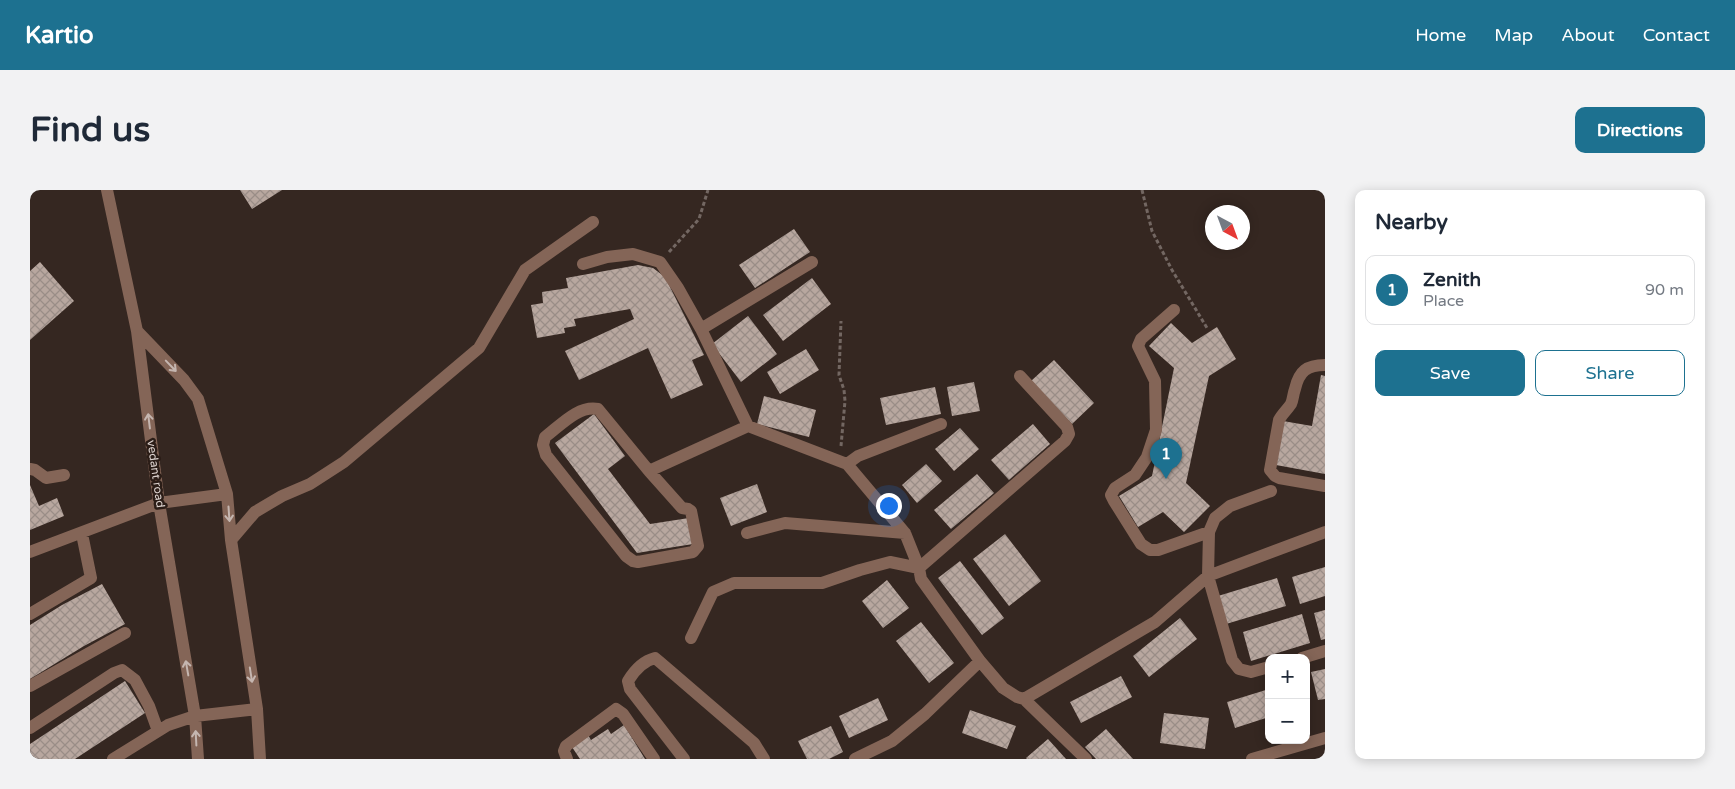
<!DOCTYPE html>
<html lang="en">
<head>
<meta charset="utf-8">
<style>
  :root { --surface:#fff; --page:#f2f2f3; --text:#1f2937; --muted:#747a83; --line:#e0e1e3; --accent:#1d7190 }
  body { margin:0; font-family:"Varela Round",sans-serif; background:var(--page); color:var(--text) }
  .controls { position:absolute; right:15px; bottom:15px; display:grid; overflow:hidden; border-radius:10px; box-shadow:0 2px 12px #0003 }
  .controls button { width:45px; height:45px; display:grid; place-items:center; padding:0; border:0; border-bottom:1px solid var(--line); background:var(--surface); color:var(--text); font:25px sans-serif }
  .compass { position:absolute; left:1175px; top:15px; width:45px; height:45px; border-radius:50%; background:var(--surface); box-shadow:0 2px 12px #0003; rotate:139deg }
  .you { position:absolute; left:858px; top:315px; width:18px; height:18px; margin:-12px; border:4px solid #fff; border-radius:50%; background:#1a73e8; box-shadow:0 0 0 8px #1a73e833 }
  .badge { display:grid; place-items:center; width:32px; height:32px; border-radius:50%; background:var(--accent); color:#fff; font-size:16px; font-weight:700 }
  .pin { position:absolute; translate:-50% -41px; filter:drop-shadow(0 1px 2px #0008) }
  .pin::after { content:''; position:absolute; top:26px; width:18px; height:15px; background:inherit; clip-path:polygon(0 0,100% 0,50% 100%) }
  .list { margin:0; padding:0; list-style:none }
  h2 { display:flex; justify-content:space-between; align-items:center; height:65px; margin:0; padding:0 20px; font-size:21px }
  h2 small { font-size:16px; font-weight:400; color:var(--muted) }
  .list li { display:grid; grid-template-columns:32px 1fr auto; gap:15px; align-items:center; box-sizing:border-box; height:70px; margin:0 10px 10px; padding:0 10px; border:1px solid var(--line); border-radius:10px }
  .list b { display:block; font-size:19px; white-space:nowrap }
  .list p { margin:0; font-size:16px; white-space:nowrap; color:var(--muted) }
  .list em { font-size:16px; font-style:normal; color:var(--muted) }
  .actions { display:flex; gap:10px; padding:15px 20px }
  .actions a { flex:1; padding:11px 0; border:1px solid var(--accent); border-radius:10px; text-align:center; font-size:18px; color:var(--accent) }
  .actions .main { background:var(--accent); color:#fff }
  .map { position:relative; flex:none; width:1295px; height:569px; overflow:hidden; border-radius:10px }
  header { display:flex; align-items:center; gap:30px; box-sizing:border-box; height:70px; padding:0 25px; background:var(--accent); color:#fff }
  header strong { font-size:24px }
  nav { display:flex; gap:28px; margin-inline-start:auto; font-size:18px }
  .intro { display:flex; align-items:center; justify-content:space-between; box-sizing:border-box; height:120px; padding:0 30px }
  h1 { margin:0; font-size:35px }
  .button { padding:12px 22px; border-radius:10px; background:var(--accent); color:#fff; font-size:18px; font-weight:700 }
  main { display:flex; gap:30px; padding:0 30px }
  aside { flex:1; background:var(--surface); border-radius:10px; box-shadow:0 2px 12px #0003 }
  .map>svg:first-child { display:block }
  .building { fill:url(#building-cross-hatch) }
  .lines { fill:none; stroke-linecap:round; stroke-linejoin:round }
  .path { stroke:#736762; stroke-width:3; stroke-dasharray:4 2.5; stroke-linecap:butt }
  .minor { stroke:#846557; stroke-width:12 }
  .oneway { stroke:#c5b6b0 }
  .labels { text-anchor:middle; dominant-baseline:central; stroke-width:5; stroke-linejoin:round; paint-order:stroke }
  .street-label { font-size:12px; fill:#dbd1cd; stroke:#2b1d17 }
</style>
</head>
<body>
<header>
<strong>Kartio</strong>
<nav><a>Home</a><a>Map</a><a>About</a><a>Contact</a></nav>
</header>
<div class="intro"><h1>Find us</h1><a class="button">Directions</a></div>
<main>
<div class="map">
<svg width="1295" height="569" viewBox="0 0 1295 569">
  <defs>
    <pattern id="building-cross-hatch" width="8" height="8" patternUnits="userSpaceOnUse" patternTransform="scale(1.25)"><rect width="8" height="8" fill="#b8a79f"/><path d="M0 0l8 8M0 8l8-8" fill="none" stroke="#9a8d87"/></pattern>
  </defs>
  <rect width="100%" height="100%" fill="#352721"/>
  <path class="building" d="M 210,0 L 252,0 L 222,19 Z
    M 764,39 L 780,62 L 725,98 L 709,75 Z
    M 10,72 L 44,111 L 0,150 L 0,81 Z
    M 608,75 L 623,78 L 635,87 L 674,165 L 662,170 L 673,195 L 641,209 L 618,158 L 549,190 L 535,161 L 604,129 L 600,119 L 544,129 L 546,136 L 534,138 L 535,143 L 507,148 L 501,115 L 513,113 L 512,102 L 538,98 L 536,88 Z
    M 782,88 L 801,114 L 753,151 L 733,125 Z
    M 718,126 L 747,164 L 711,192 L 682,154 Z
    M 1141,133 L 1162,153 L 1187,137 L 1206,169 L 1179,186 L 1156,293 L 1180,316 L 1154,342 L 1133,322 L 1108,337 L 1089,306 L 1122,286 L 1144,178 L 1119,156 Z
    M 776,159 L 789,180 L 750,204 L 737,182 Z
    M 1024,170 L 1064,213 L 1042,234 L 1001,191 Z
    M 1291,185 L 1295,186 L 1295,284 L 1246,275 L 1253,231 L 1282,236 Z
    M 944,192 L 950,221 L 922,226 L 917,197 Z
    M 905,197 L 911,224 L 856,235 L 850,208 Z
    M 734,206 L 786,220 L 779,247 L 727,234 Z
    M 564,224 L 595,266 L 578,279 L 620,334 L 659,328 L 663,354 L 607,363 L 525,253 Z
    M 1003,234 L 1020,254 L 979,290 L 961,270 Z
    M 930,238 L 949,259 L 924,281 L 905,259 Z
    M 896,274 L 912,291 L 887,313 L 872,295 Z
    M 947,284 L 964,303 L 921,339 L 904,320 Z
    M 727,294 L 737,322 L 701,336 L 690,308 Z
    M 0,295 L 9,316 L 27,308 L 34,326 L 0,340 Z
    M 975,344 L 1011,391 L 979,416 L 943,369 Z
    M 930,371 L 974,428 L 952,445 L 908,388 Z
    M 1295,377 L 1295,406 L 1270,414 L 1262,387 Z
    M 1247,388 L 1256,416 L 1196,434 L 1188,406 Z
    M 857,390 L 879,418 L 853,438 L 832,411 Z
    M 72,394 L 95,434 L 54,456 L 0,489 L 0,435 L 32,415 Z
    M 1295,420 L 1295,449 L 1291,450 L 1284,423 Z
    M 1272,424 L 1280,453 L 1221,471 L 1213,442 Z
    M 1150,428 L 1167,449 L 1119,487 L 1103,466 Z
    M 891,432 L 924,473 L 899,493 L 866,451 Z
    M 1295,479 L 1295,509 L 1288,510 L 1281,482 Z
    M 1091,486 L 1102,507 L 1051,533 L 1040,512 Z
    M 95,491 L 115,523 L 45,569 L 0,569 L 0,554 Z
    M 1239,499 L 1239,527 L 1205,538 L 1197,512 Z
    M 848,508 L 858,530 L 819,548 L 809,526 Z
    M 940,520 L 986,536 L 977,559 L 932,543 Z
    M 1134,523 L 1179,528 L 1175,559 L 1130,553 Z
    M 594,535 L 615,569 L 550,569 L 542,557 L 558,545 L 561,550 L 578,539 L 581,544 Z
    M 801,536 L 813,562 L 799,569 L 777,569 L 768,551 Z
    M 1076,539 L 1103,569 L 1066,569 L 1055,557 Z
    M 1018,549 L 1036,569 L 997,569 L 996,568 Z"/>
  <g class="lines">
    <path class="path" d="M 1112,0 L 1122,41 L 1142,80 L 1177,138
      M 639,62 L 669,29 L 678,0
      M 811,256 L 815,211 L 814,200 L 809,185 L 811,131"/>
    <path class="minor" d="M 77,0 L 107,141 L 129,313 L 165,526 L 168,569
      M 553,74 L 577,67 L 603,64 L 630,72 L 648,98 L 671,139 L 718,236
      M 1144,120 L 1111,149 L 1108,156 L 1125,191 L 1126,240 L 1117,267 L 1105,285 L 1085,298 L 1081,305 L 1084,311 L 1111,354 L 1120,360 L 1128,360 L 1179,342
      M 671,139 L 782,72
      M 107,141 L 154,190 L 168,209 L 197,304 L 201,350 L 227,519 L 230,569
      M 1295,175 C 1277,175 1269,181 1265,199 C 1263,204 1263,210 1261,214 C 1257,220 1252,224 1249,230 L 1240,280 L 1245,286 L 1249,288 L 1295,296
      M 817,274 L 828,266 L 911,234
      M 0,279 L 5,280 L 16,288 L 34,285
      M 619,281 L 652,318 L 658,319 L 661,321 L 668,356 L 663,362 L 608,372 L 603,371 L 596,366 L 516,265 L 513,255 L 515,247 C 530,236 548,215 568,219 L 619,281 L 718,236 L 817,274 L 875,343 L 889,378 L 891,389 L 950,471 L 973,498 L 987,507 L 994,509 L 1056,569
      M 717,343 L 755,333 L 875,343
      M 201,350 L 225,322 L 252,306 L 280,294 L 314,272 L 449,158 L 495,80 L 563,32
      M 0,362 L 129,313 L 197,304
      M 0,424 L 61,388 L 52,344
      M 661,448 L 683,402 L 704,393 L 792,393 L 830,380 L 860,372 L 889,378 L 1035,251 L 1039,244 L 1037,237 L 990,186
      M 1272,468 L 1295,461
      M 1239,477 L 1221,482 L 1209,479 L 1202,470 L 1178,386 L 1179,342 L 1185,328 L 1200,316 L 1241,301
      M 0,496 L 95,443
      M 994,509 L 1125,432 L 1178,386 L 1295,342
      M 0,538 L 84,483 L 92,480 L 105,490 L 119,516 L 128,541
      M 83,569 L 138,535 L 165,526 L 227,519
      M 537,569 L 534,561 L 536,556 L 586,519 L 593,524 L 624,569
      M 654,569 L 600,499 L 598,491 C 604,481 613,471 625,468 L 631,473 L 724,553 L 734,569
      M 825,569 L 862,551 L 895,524 L 950,471
      M 1222,569 L 1295,548"/>
  </g>
  <defs><path id="oneway-shaft" d="M-6 0H5M1.5-3L5.5 0L1.5 3" fill="none" stroke-width="1.6" stroke-linecap="round" stroke-linejoin="round" transform="scale(1.25)"/></defs>
  <g class="oneway">
    <use href="#oneway-shaft" transform="translate(141 176) rotate(46)"/>
    <use href="#oneway-shaft" transform="translate(119 231) rotate(-97)"/>
    <use href="#oneway-shaft" transform="translate(199 324) rotate(86)"/>
    <use href="#oneway-shaft" transform="translate(157 478) rotate(-100)"/>
    <use href="#oneway-shaft" transform="translate(221 485) rotate(81)"/>
    <use href="#oneway-shaft" transform="translate(166 548) rotate(-93)"/>
  </g>
  <g class="labels">
    <g class="street-label">
      <text transform="translate(126 284) rotate(82)">vedant road</text>
    </g>
  </g>
</svg>
<div class="controls">
<button>+</button>
<button>−</button>
</div>
<svg class="compass" viewBox="-18 -18 36 36"><path d="M0-13l5 13h-10z" fill="#e53935"/><path d="M0 13l5-13h-10z" fill="#747a83"/></svg>
<div class="you"></div>
<div class="pin badge" style="left:1136px;top:289px">1</div>
</div>
<aside>
<h2>Nearby<small></small></h2>
<ul class="list">
<li><span class="badge">1</span><div><b>Zenith</b><p>Place</p></div><em>90 m</em></li>
</ul>
<div class="actions"><a class="main">Save</a><a>Share</a></div>
</aside>
</main>
</body>
</html>
